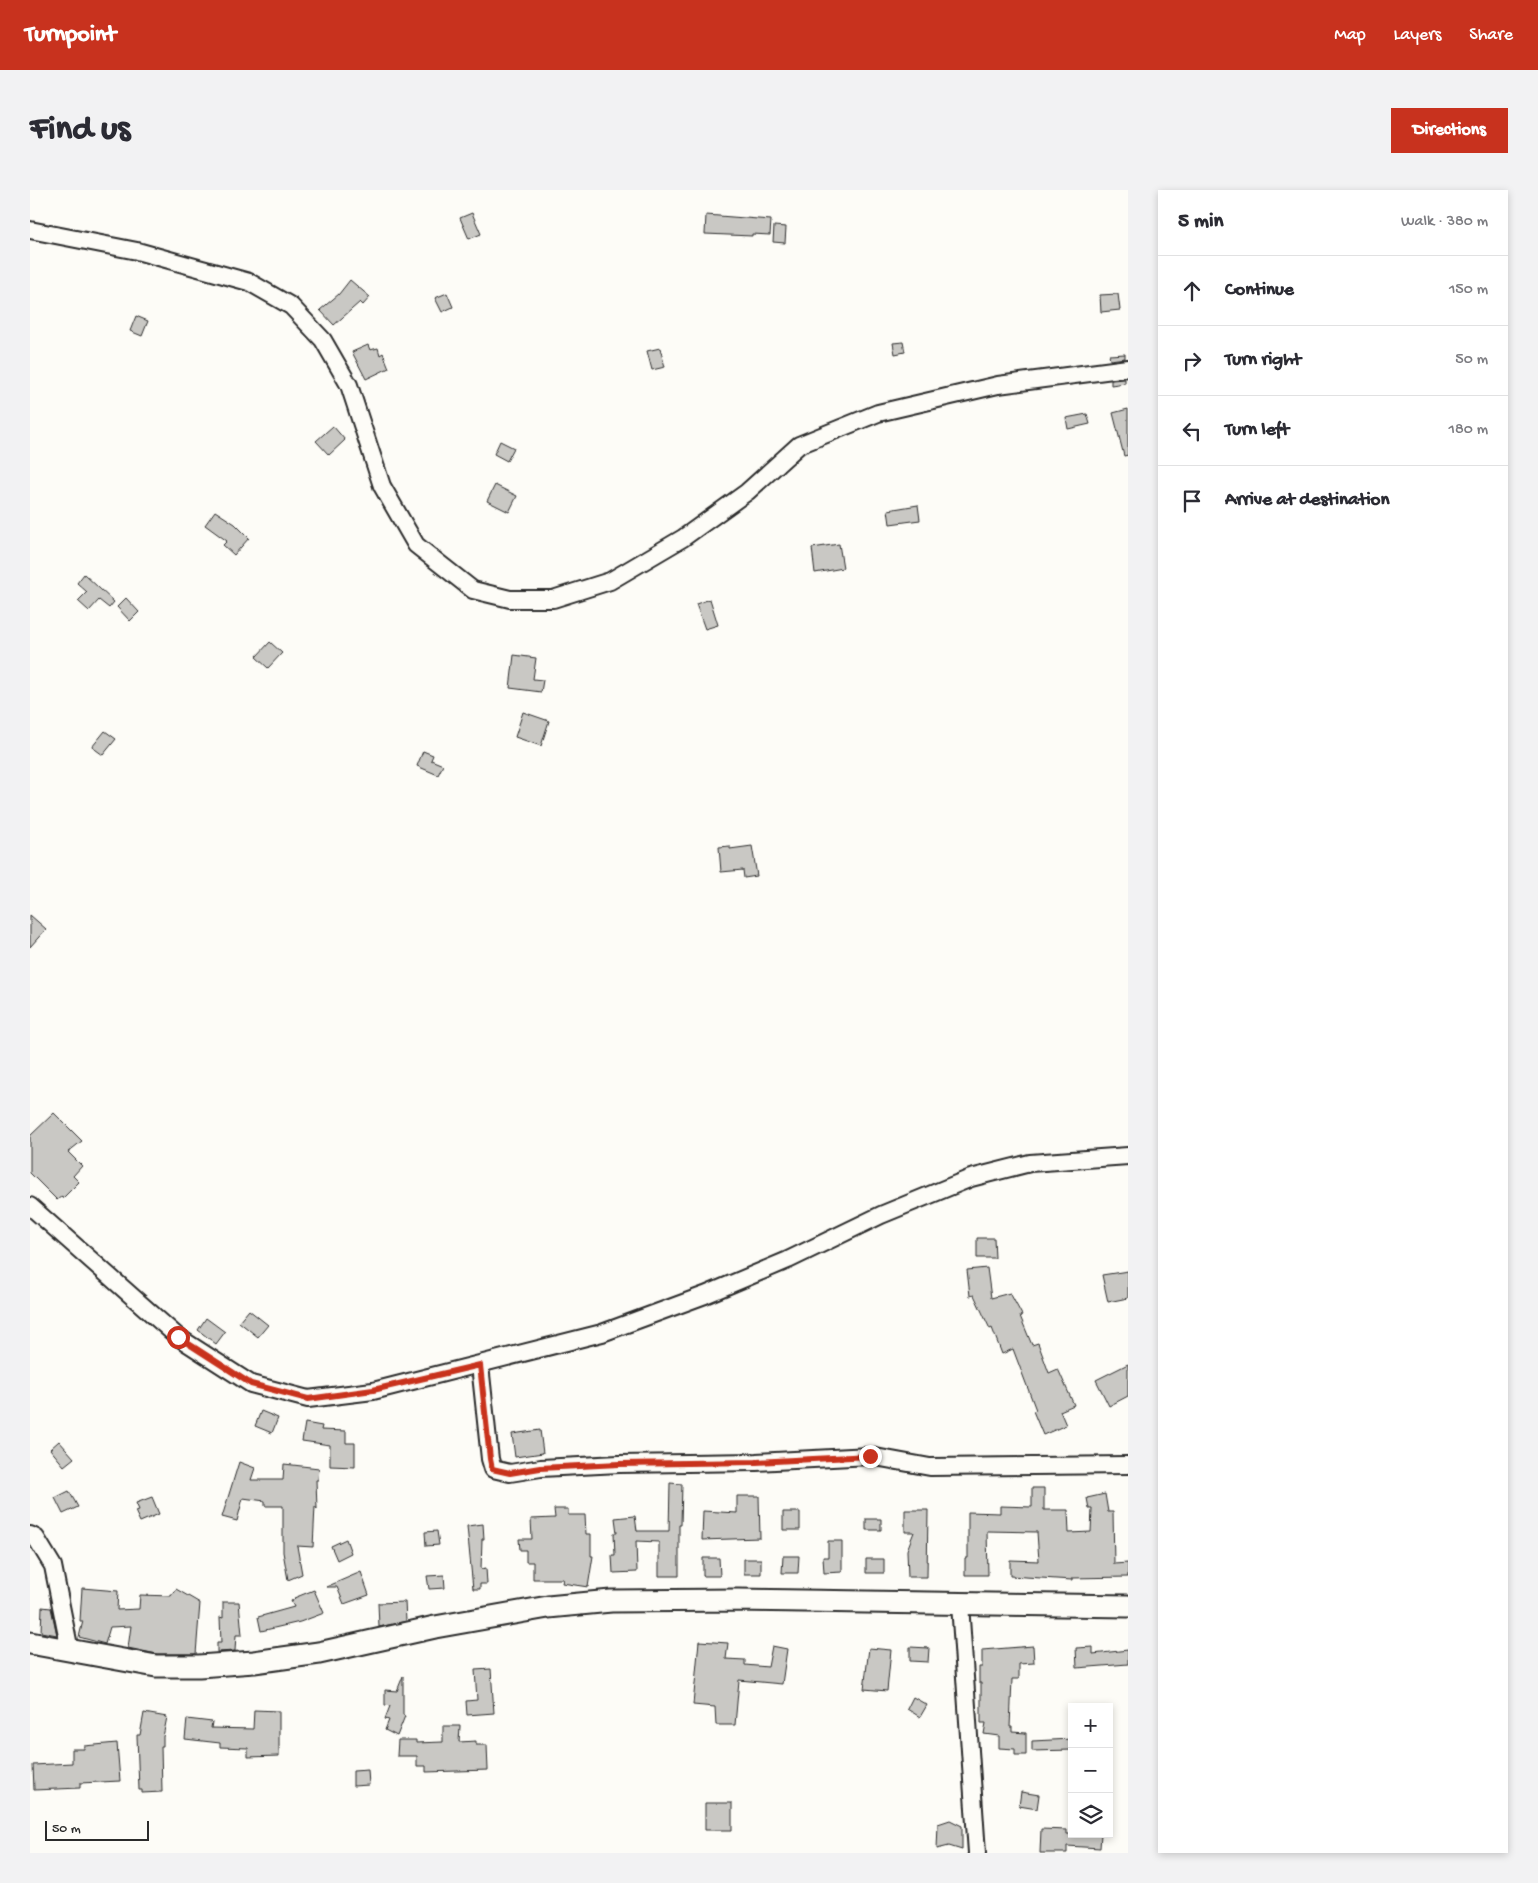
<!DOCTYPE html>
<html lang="en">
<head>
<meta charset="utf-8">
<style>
  :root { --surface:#fff; --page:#f2f2f3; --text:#2b2b33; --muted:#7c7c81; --line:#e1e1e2; --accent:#c8321e }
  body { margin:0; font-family:"Gochi Hand",sans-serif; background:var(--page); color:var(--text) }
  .controls { position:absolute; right:15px; bottom:15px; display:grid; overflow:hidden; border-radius:0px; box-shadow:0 2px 8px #0003 }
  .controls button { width:45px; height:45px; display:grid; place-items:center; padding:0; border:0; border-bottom:1px solid var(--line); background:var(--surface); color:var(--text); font:25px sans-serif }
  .scale { position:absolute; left:15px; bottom:12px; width:104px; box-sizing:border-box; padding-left:5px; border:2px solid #2b2b2b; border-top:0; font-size:14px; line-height:18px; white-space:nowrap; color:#2b2b2b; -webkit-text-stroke:4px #fdfcf7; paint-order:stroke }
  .stop { position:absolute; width:15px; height:15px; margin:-11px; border:4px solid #c8321e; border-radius:50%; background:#fff }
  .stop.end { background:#c8321e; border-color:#fff; box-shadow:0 1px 5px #0008 }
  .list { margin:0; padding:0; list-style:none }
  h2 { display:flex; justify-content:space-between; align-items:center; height:65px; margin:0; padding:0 20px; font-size:21px }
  h2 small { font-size:16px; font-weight:400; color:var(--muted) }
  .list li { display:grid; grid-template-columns:32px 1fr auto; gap:15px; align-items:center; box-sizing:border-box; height:70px; padding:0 20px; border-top:1px solid var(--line) }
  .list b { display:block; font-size:19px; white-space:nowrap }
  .list em { font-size:16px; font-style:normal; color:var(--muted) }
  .icon { flex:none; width:28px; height:28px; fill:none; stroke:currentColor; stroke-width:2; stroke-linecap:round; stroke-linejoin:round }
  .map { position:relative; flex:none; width:1098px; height:1663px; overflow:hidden; border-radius:0px }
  header { display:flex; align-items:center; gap:30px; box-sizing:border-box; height:70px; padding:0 25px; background:var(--accent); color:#fff }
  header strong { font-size:24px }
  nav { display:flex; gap:28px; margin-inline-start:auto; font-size:18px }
  .intro { display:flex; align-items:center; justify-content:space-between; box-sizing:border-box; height:120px; padding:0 30px }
  h1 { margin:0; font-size:35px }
  .button { padding:12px 22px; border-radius:0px; background:var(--accent); color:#fff; font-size:18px; font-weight:700 }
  main { display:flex; gap:30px; padding:0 30px }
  aside { flex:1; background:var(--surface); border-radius:0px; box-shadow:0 2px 8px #0003 }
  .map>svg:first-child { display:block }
  .building { fill:#c9c8c4; stroke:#2b2b2b }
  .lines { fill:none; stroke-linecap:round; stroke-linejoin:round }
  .minor-casing { stroke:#2b2b2b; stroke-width:20 }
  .major-casing { stroke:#2b2b2b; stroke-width:25 }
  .minor { stroke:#fdfcf7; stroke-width:16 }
  .major { stroke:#fdfcf7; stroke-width:21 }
  .route { stroke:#c8321e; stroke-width:6 }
</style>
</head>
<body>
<header>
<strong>Turnpoint</strong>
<nav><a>Map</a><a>Layers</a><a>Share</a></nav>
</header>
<div class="intro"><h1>Find us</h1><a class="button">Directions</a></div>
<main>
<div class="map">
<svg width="1098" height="1663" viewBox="0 0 1098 1663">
  <rect width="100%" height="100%" fill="#fdfcf7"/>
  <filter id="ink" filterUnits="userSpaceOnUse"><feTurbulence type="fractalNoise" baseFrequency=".02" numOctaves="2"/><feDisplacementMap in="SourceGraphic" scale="10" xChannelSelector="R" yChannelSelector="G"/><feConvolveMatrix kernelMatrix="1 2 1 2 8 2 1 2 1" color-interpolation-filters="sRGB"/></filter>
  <g filter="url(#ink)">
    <path class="building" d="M 442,23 L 451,44 L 439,49 L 430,28 Z
      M 676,25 L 741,30 L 740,45 L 722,44 L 722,46 L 675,44 Z
      M 744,36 L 756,37 L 755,53 L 743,52 Z
      M 320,90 L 340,107 L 333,115 L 330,112 L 304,135 L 290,120 L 309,104 Z
      M 417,103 L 423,117 L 412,122 L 405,108 Z
      M 1088,104 L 1090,120 L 1071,122 L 1070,105 Z
      M 106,126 L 118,131 L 112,146 L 100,141 Z
      M 873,152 L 875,162 L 865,164 L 863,153 Z
      M 338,155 L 340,160 L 348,158 L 350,165 L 353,163 L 359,178 L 336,189 L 322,162 Z
      M 630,158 L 635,177 L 622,180 L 617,161 Z
      M 1095,164 L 1095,168 L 1080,170 L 1079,165 Z
      M 1095,189 L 1095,193 L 1081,195 L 1081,190 Z
      M 1098,219 L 1098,265 L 1094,266 L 1083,223 Z
      M 1057,224 L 1060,234 L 1038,239 L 1036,228 Z
      M 303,236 L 315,250 L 299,265 L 286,251 Z
      M 470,251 L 484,258 L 477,271 L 464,264 Z
      M 465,295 L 487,306 L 479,322 L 457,311 Z
      M 888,315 L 890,330 L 860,334 L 858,320 Z
      M 185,321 L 205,334 L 219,348 L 204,365 L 193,355 L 197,351 L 175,335 Z
      M 809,354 L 813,378 L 785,383 L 782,358 Z
      M 54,384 L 84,412 L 79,418 L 69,410 L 59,421 L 48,411 L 57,402 L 47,393 Z
      M 96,408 L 109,422 L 100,431 L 87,417 Z
      M 680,409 L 688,435 L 675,439 L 666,414 Z
      M 240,452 L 252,463 L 238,478 L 226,467 Z
      M 484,465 L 506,468 L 503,489 L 513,490 L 511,502 L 480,498 Z
      M 493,522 L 519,531 L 511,556 L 485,547 Z
      M 75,541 L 86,549 L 73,565 L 62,557 Z
      M 393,561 L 403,565 L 401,570 L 413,575 L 408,585 L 387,576 Z
      M 700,656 L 700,659 L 722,656 L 727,686 L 714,688 L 713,680 L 691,682 L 689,657 Z
      M 0,725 L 16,739 L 0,757 Z
      M 24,923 L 52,951 L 38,962 L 52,976 L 43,986 L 49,992 L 33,1008 L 32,1006 L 27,1010 L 0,983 L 0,946 Z
      M 947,1048 L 964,1048 L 965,1068 L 947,1068 Z
      M 957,1078 L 961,1108 L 980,1103 L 992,1125 L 990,1126 L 1002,1155 L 1008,1153 L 1019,1183 L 1028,1179 L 1044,1215 L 1030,1221 L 1036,1235 L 1013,1245 L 1003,1221 L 1006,1220 L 983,1159 L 972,1164 L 962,1138 L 960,1139 L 944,1105 L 940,1106 L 937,1080 Z
      M 1098,1081 L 1098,1108 L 1078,1112 L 1072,1085 Z
      M 219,1120 L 238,1135 L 228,1147 L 209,1132 Z
      M 176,1128 L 195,1142 L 186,1154 L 168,1140 Z
      M 1098,1174 L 1098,1206 L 1079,1216 L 1066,1190 Z
      M 231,1221 L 248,1228 L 242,1243 L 225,1236 Z
      M 275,1233 L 292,1236 L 291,1240 L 316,1241 L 316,1253 L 325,1253 L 325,1277 L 300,1276 L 300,1255 L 272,1251 Z
      M 510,1240 L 513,1263 L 485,1267 L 482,1244 Z
      M 29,1251 L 44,1268 L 34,1276 L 20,1259 Z
      M 209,1272 L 225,1278 L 221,1290 L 253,1290 L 254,1274 L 289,1278 L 288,1290 L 286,1290 L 287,1319 L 285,1316 L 283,1357 L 267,1356 L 272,1384 L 258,1390 L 253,1362 L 253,1316 L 235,1316 L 235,1311 L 213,1308 L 207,1331 L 192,1327 Z
      M 640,1293 L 652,1294 L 651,1335 L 649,1335 L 649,1386 L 629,1386 L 629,1352 L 606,1351 L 607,1382 L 583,1383 L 582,1365 L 585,1365 L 584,1343 L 587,1343 L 585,1328 L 605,1326 L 607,1341 L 639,1341 Z
      M 1002,1298 L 1014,1298 L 1014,1320 L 1038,1320 L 1039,1343 L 1061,1342 L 1062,1319 L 1059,1319 L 1057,1308 L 1075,1304 L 1078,1322 L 1083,1322 L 1084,1374 L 1098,1373 L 1098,1387 L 1042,1388 L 1042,1390 L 980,1386 L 980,1370 L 1009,1371 L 1007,1342 L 957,1341 L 958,1385 L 935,1385 L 935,1368 L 938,1368 L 938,1322 L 970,1323 L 970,1316 L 1002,1317 Z
      M 39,1301 L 48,1317 L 33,1324 L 25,1308 Z
      M 707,1306 L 729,1306 L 730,1348 L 672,1350 L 673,1321 L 707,1323 Z
      M 122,1307 L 129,1324 L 110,1332 L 105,1321 L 109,1320 L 106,1313 Z
      M 524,1319 L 538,1319 L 538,1325 L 555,1325 L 556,1344 L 561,1344 L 561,1366 L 563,1366 L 558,1397 L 532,1393 L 533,1389 L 503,1389 L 503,1372 L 496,1372 L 496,1360 L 490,1360 L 489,1349 L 502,1349 L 501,1329 L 525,1328 Z
      M 875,1320 L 898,1320 L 897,1387 L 878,1387 L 877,1360 L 884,1342 L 875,1342 Z
      M 753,1322 L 770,1322 L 770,1340 L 753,1340 Z
      M 836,1329 L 851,1329 L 851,1340 L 836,1340 Z
      M 453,1334 L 454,1349 L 452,1349 L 451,1379 L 456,1378 L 457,1394 L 450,1394 L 450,1399 L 443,1399 L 437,1336 Z
      M 407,1341 L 409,1355 L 396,1356 L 395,1342 Z
      M 316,1349 L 321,1363 L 307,1370 L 301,1356 Z
      M 798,1351 L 812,1351 L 812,1382 L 794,1383 L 793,1367 L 798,1367 Z
      M 753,1366 L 769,1366 L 768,1383 L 752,1383 Z
      M 673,1368 L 689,1368 L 690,1386 L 673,1386 Z
      M 714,1369 L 731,1369 L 731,1384 L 714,1384 Z
      M 836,1369 L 854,1369 L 854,1383 L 836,1383 Z
      M 331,1382 L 339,1405 L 314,1414 L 307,1397 L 296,1397 Z
      M 414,1385 L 415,1398 L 399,1399 L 397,1386 Z
      M 52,1398 L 88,1401 L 87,1420 L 109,1419 L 110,1405 L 141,1406 L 146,1399 L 170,1413 L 166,1464 L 127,1464 L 98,1458 L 101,1436 L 80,1437 L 75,1454 L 49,1447 L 53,1431 L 50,1431 Z
      M 284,1400 L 294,1423 L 270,1432 L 231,1441 L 228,1427 L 264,1417 L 261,1411 L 265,1409 L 264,1408 Z
      M 193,1412 L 209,1412 L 212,1445 L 206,1445 L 205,1461 L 187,1462 L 187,1453 L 191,1453 L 190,1427 L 193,1428 Z
      M 375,1412 L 376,1431 L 349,1437 L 348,1413 Z
      M 12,1417 L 21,1418 L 27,1445 L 11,1442 Z
      M 669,1451 L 698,1453 L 696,1469 L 715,1470 L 715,1475 L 738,1477 L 742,1456 L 757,1459 L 752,1494 L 709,1490 L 705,1535 L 686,1535 L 685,1517 L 663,1515 Z
      M 1003,1456 L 1004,1473 L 989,1474 L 989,1489 L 982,1489 L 980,1537 L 982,1537 L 982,1542 L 996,1543 L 996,1565 L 985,1565 L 985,1559 L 969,1558 L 969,1546 L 954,1544 L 956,1533 L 951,1533 L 951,1493 L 949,1493 L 949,1477 L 952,1477 L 952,1460 Z
      M 880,1457 L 899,1458 L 898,1472 L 880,1471 Z
      M 1063,1457 L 1063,1464 L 1098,1460 L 1098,1474 L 1047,1478 L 1046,1458 Z
      M 839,1458 L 861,1460 L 857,1501 L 834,1499 Z
      M 461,1479 L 464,1523 L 437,1525 L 436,1511 L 447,1510 L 445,1480 Z
      M 373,1486 L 373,1525 L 375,1526 L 367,1546 L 355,1540 L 359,1530 L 355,1529 L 360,1516 L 355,1515 L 355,1500 L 367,1501 Z
      M 883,1507 L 897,1515 L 890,1527 L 877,1519 Z
      M 224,1520 L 249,1521 L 249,1566 L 218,1567 L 218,1558 L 190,1557 L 190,1553 L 155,1549 L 157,1529 L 182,1532 L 181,1538 L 223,1539 Z
      M 114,1523 L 137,1527 L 133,1547 L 133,1556 L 131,1556 L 132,1602 L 112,1603 L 112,1600 L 109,1600 L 107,1545 L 110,1545 Z
      M 413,1536 L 430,1536 L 429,1552 L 446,1551 L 446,1555 L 457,1555 L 458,1580 L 396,1582 L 396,1576 L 387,1576 L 387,1566 L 367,1566 L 368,1550 L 386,1550 L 386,1553 L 413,1552 Z
      M 1042,1549 L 1042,1560 L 1002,1561 L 1002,1551 Z
      M 87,1553 L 90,1591 L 50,1593 L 50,1598 L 4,1600 L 3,1575 L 42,1573 L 42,1559 L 54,1559 L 54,1556 Z
      M 338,1580 L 339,1595 L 323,1596 L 323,1581 Z
      M 991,1602 L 1009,1605 L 1007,1619 L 989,1616 Z
      M 675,1613 L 702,1613 L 702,1640 L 675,1640 Z
      M 920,1630 L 932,1636 L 932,1660 L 919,1656 L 907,1659 L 908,1634 Z
      M 1011,1639 L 1037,1640 L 1037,1644 L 1071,1644 L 1070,1658 L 1037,1656 L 1037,1663 L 1010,1663 Z"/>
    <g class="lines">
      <g class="minor-casing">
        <path id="minor" d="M 0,40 L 107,61 L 219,92 L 261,116 L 293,150 L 319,195 L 352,296 L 386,355 L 443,400 L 480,409 L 523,409 L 580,391 L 653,348 L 717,302 L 769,255 L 848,223 L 968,195 L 1098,178
          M 0,1016 L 148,1147 L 221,1194 L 278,1209 L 343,1201 L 572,1143 L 675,1105 L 758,1070 L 851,1025 L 941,988 L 1000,973 L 1098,966
          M 450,1175 L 460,1269 L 463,1279 L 480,1283 L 511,1278 L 589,1274 L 726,1272 L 840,1266 L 900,1277 L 1098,1275
          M 0,1345 L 6,1348 L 23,1376 L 40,1461
          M 930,1414 L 947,1663"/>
      </g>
      <g class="major-casing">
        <path id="major" d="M 0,1453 L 126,1476 L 169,1476 L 224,1472 L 289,1463 L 405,1437 L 518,1417 L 581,1411 L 708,1410 L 1098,1416"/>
      </g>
      <use href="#minor" class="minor"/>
      <use href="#major" class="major"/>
    </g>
  </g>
  <g class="lines" filter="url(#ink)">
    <path class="route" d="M 148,1147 L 221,1194 L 278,1209 L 343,1200 L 450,1175 L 460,1269 L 462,1279 L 480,1283 L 510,1278 L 589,1274 L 726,1272 L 840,1266"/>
  </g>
</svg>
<div class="controls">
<button>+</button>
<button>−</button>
<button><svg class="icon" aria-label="layers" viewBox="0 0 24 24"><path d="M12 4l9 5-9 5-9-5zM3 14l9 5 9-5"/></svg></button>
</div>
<div class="scale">50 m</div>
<div class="stop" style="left:148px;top:1147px"></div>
<div class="stop end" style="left:840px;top:1266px"></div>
</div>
<aside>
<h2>5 min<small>Walk · 380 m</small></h2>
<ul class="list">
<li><svg class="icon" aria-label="ahead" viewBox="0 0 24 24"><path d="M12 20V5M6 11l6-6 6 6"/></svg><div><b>Continue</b></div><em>150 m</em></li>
<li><svg class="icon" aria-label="right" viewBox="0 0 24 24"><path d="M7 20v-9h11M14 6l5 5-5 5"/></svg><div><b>Turn right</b></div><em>50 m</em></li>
<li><svg class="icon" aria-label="left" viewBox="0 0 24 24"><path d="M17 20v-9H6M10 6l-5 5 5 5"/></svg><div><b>Turn left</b></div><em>180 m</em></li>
<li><svg class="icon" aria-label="arrive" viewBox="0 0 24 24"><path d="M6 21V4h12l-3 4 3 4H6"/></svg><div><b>Arrive at destination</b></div></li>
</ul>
</aside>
</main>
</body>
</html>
